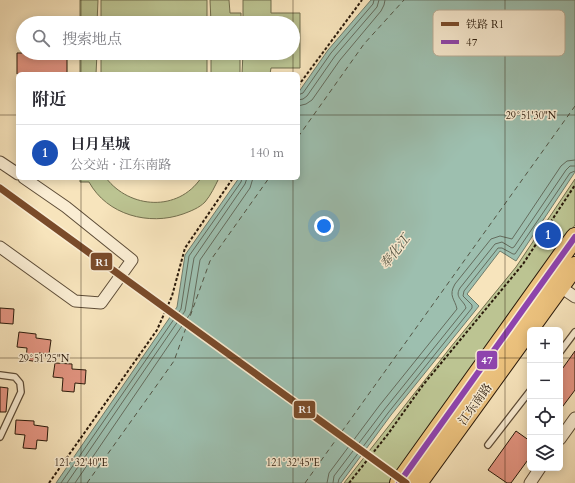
<!DOCTYPE html>
<html lang="zh">
<head>
<meta charset="utf-8">
<style>
  :root { --surface:#fff; --page:#f7f7f7; --text:#2b2b33; --muted:#7c7c81; --line:#e1e1e2; --accent:#db2777 }
  body { margin:0; font-family:Cardo,"Noto Serif SC",serif; background:var(--page); color:var(--text) }
  .controls { position:absolute; right:12px; bottom:12px; display:grid; overflow:hidden; border-radius:6px; box-shadow:0 2px 10px #0003 }
  .controls button { width:36px; height:36px; display:grid; place-items:center; padding:0; border:0; border-bottom:1px solid var(--line); background:var(--surface); color:var(--text); font:20px sans-serif }
  .you { position:absolute; left:324px; top:226px; width:14px; height:14px; margin:-10px; border:3px solid #fff; border-radius:50%; background:#1a73e8; box-shadow:0 0 0 6px #1a73e833 }
  .badge { display:grid; place-items:center; width:26px; height:26px; border-radius:50%; background:var(--accent); color:#fff; font-size:13px; font-weight:700 }
  .pin { position:absolute; translate:-50% -50%; border:2px solid #fff; box-shadow:0 1px 4px #0006 }
  .list { margin:0; padding:0; list-style:none }
  h2 { display:flex; justify-content:space-between; align-items:center; height:52px; margin:0; padding:0 16px; font-size:17px }
  h2 small { font-size:13px; font-weight:400; color:var(--muted) }
  .list li { display:grid; grid-template-columns:26px 1fr auto; gap:12px; align-items:center; box-sizing:border-box; height:56px; padding:0 16px; border-top:1px solid var(--line) }
  .list b { display:block; font-size:15px; white-space:nowrap }
  .list p { margin:0; font-size:13px; white-space:nowrap; color:var(--muted) }
  .list em { font-size:13px; font-style:normal; color:var(--muted) }
  .icon { flex:none; width:22px; height:22px; fill:none; stroke:currentColor; stroke-width:2; stroke-linecap:round; stroke-linejoin:round }
  .map { position:relative; flex:none; width:575px; height:483px; overflow:hidden }
  .search { position:absolute; background:var(--surface); box-shadow:0 2px 10px #0003; left:16px; top:16px; width:284px; height:44px; display:flex; align-items:center; gap:10px; box-sizing:border-box; padding:0 14px; border-radius:22px; color:var(--muted); font-size:15px }
  .panel { position:absolute; background:var(--surface); box-shadow:0 2px 10px #0003; left:16px; top:72px; width:284px; height:108px; border-radius:6px }
  .map>svg:first-child { display:block }
  .green { fill:#bcc492; stroke:#736f4e }
  .water { fill:#9dbfaf; stroke:#6f7d6d }
  .lines { fill:none; stroke-linecap:round; stroke-linejoin:round }
  .shore { stroke:#646c5d; stroke-width:1 }
  .ferry { stroke:#525444; stroke-width:1; stroke-dasharray:5 4; stroke-linecap:butt }
  .building { fill:#e49582; stroke:#2a1a0b }
  .lane-casing { stroke:#5d4c37; stroke-width:8 }
  .street-casing { stroke:#5d4c37; stroke-width:13 }
  .primary-casing { stroke:#2a1a0b; stroke-width:20 }
  .path { stroke:#2a1a0b; stroke-width:2; stroke-dasharray:3 2; stroke-linecap:butt }
  .lane { stroke:#faedd3; stroke-width:5.5 }
  .street { stroke:#faedd3; stroke-width:11 }
  .primary { stroke:#ecc27e; stroke-width:18 }
  .bus-1-casing { stroke:#faedd3; stroke-width:9 }
  .bus-1 { stroke:#8e44ad; stroke-width:6 }
  .rail-1-casing { stroke:#faedd3; stroke-width:10 }
  .rail-1 { stroke:#7a4b2a; stroke-width:7 }
  .ticks { fill:none; stroke:#2a1a0b; stroke-width:1; stroke-opacity:0.45 }
  .labels { text-anchor:middle; dominant-baseline:central; stroke-width:3; stroke-linejoin:round; paint-order:stroke }
  .street-label { font-size:12px; fill:#2a1a0b; stroke:#faedd3 }
  .water-label { font-size:13px; font-style:italic; fill:#525444; stroke:#faedd3 }
  .key { fill:#faedd3; stroke:#bcae97; stroke-width:1 }
  .key-label { font-size:11px; fill:#2a1a0b }
  .ticks-label { font-size:10px; text-anchor:middle; fill:#2a1a0b; stroke:#faedd3; stroke-width:3; stroke-linejoin:round; paint-order:stroke }
  .line-badge { stroke:#faedd3; stroke-width:1.5 }
  .badge-label { font-size:11px; text-anchor:middle; font-weight:bold; fill:#fff }
</style>
</head>
<body>
<div class="map">
<svg width="575" height="483" viewBox="0 0 575 483">
  <rect width="100%" height="100%" fill="#f7e4bc"/>
  <filter id="stains"><feTurbulence type="fractalNoise" baseFrequency=".005" numOctaves="4"/><feColorMatrix values="0 0 0 0 .2 0 0 0 0 .09 0 0 0 0 .02 0 0 0 .5 -.17"/></filter>
  <radialGradient id="worn" r=".72"><stop offset=".6" stop-color="#630" stop-opacity="0"/><stop offset="1" stop-color="#630" stop-opacity=".3"/></radialGradient>
  <path class="green" d="M 80,0 L 98,0 L 97,23 L 80,23 Z
    M 101,0 L 207,0 L 207,23 L 101,23 Z
    M 210,0 L 229,0 L 230,13 L 241,13 L 241,23 L 211,23 Z
    M 243,0 L 271,0 L 271,13 L 300,13 L 300,68 L 271,68 L 270,74 L 242,74 L 243,53 L 293,53 L 293,23 L 243,23 Z
    M 80,53 L 97,53 L 96,74 L 80,74 Z
    M 101,53 L 207,53 L 207,74 L 101,74 Z
    M 211,53 L 240,53 L 240,74 L 211,74 Z
    M 80,178 L 106,178 C 130,209 178,212 201,178 L 219,178 C 215,186 211,195 205,202 C 199,208 191,211 183,214 C 149,226 107,215 89,182 L 80,182 Z
    M 575,179 L 575,225 L 389,483 L 344,483 L 450,348 L 516,267 Z"/>
  <path class="water" d="M 371,0 L 575,0 L 575,172 L 516,261 L 500,251 L 467,294 L 479,306 L 391,415 L 341,483 L 56,483 L 177,307 L 185,255 L 239,178 L 298,178 L 298,93 L 328,50 Z"/>
  <g class="lines">
    <path class="shore" d="M 298,95 L 303,93 L 331,53 L 373,4 L 374,0
      M 298,100 L 303,99 L 307,96 L 335,56 L 377,7 L 379,0
      M 298,106 L 306,104 L 312,100 L 340,60 L 381,11 L 384,5 L 385,0
      M 61,483 L 181,309 L 189,256 L 241,182 L 242,178
      M 67,483 L 185,311 L 194,258 L 245,184 L 247,178
      M 75,483 L 190,314 L 192,309 L 200,260 L 250,188 L 253,178
      M 327,483 L 329,473 L 379,406 L 457,309 C 455,299 448,296 455,284 L 491,239 L 500,236 L 512,239 L 561,166 L 567,161 L 575,160
      M 333,483 L 334,476 L 384,410 L 466,308 C 464,300 454,298 460,288 L 495,244 L 502,242 L 512,248 L 514,247 L 566,170 L 570,166 L 575,166
      M 338,483 L 339,479 L 388,413 L 472,308 L 472,305 L 463,296 L 464,291 L 498,248 L 502,248 L 513,254 L 515,254 L 570,173 L 575,171"/>
    <path class="ferry" d="M 298,137 L 364,44 L 404,0
      M 87,483 L 174,361 L 210,261 L 269,178
      M 305,483 L 575,106"/>
  </g>
  <path class="building" d="M 17,53 L 67,53 L 67,74 L 17,74 Z
    M 0,308 L 14,309 L 13,324 L 0,323 Z
    M 19,332 L 36,334 L 36,338 L 51,340 L 49,354 L 39,353 L 39,362 L 26,360 L 27,348 L 17,347 Z
    M 575,351 L 575,390 L 560,410 L 560,372 Z
    M 55,363 L 72,364 L 72,369 L 86,370 L 85,384 L 75,383 L 74,392 L 62,391 L 63,378 L 53,377 Z
    M 0,387 L 8,388 L 6,412 L 0,412 Z
    M 16,420 L 34,421 L 34,425 L 48,427 L 47,441 L 37,440 L 36,449 L 23,448 L 25,435 L 15,434 Z
    M 516,431 L 530,441 L 530,457 L 511,483 L 507,483 L 488,470 Z"/>
  <g class="lines">
    <g class="lane-casing">
      <path id="lane" d="M 560,352 L 575,332
        M 0,375 L 15,377 L 20,383 L 21,392 L 0,437
        M 488,445 L 530,391"/>
    </g>
    <g class="street-casing">
      <path id="street" d="M 0,162 L 18,174
        M 0,247 L 75,301 L 101,303 L 132,260 L 66,207 L 24,178
        M 556,284 L 575,297
        M 560,439 L 575,418
        M 530,483 L 540,468"/>
    </g>
    <g class="primary-casing">
      <path id="primary" d="M 399,483 L 575,237
        M 418,483 L 575,266"/>
    </g>
    <path class="path" d="M 298,86 L 362,0
      M 49,483 L 157,330 L 172,296 L 185,248 L 233,178
      M 349,483 L 388,434 L 423,385 L 523,264 L 575,185"/>
    <use href="#lane" class="lane"/>
    <use href="#street" class="street"/>
    <use href="#primary" class="primary"/>
    <g class="bus-1-casing">
      <path id="bus-1" d="M 399,483 L 575,237"/>
    </g>
    <use href="#bus-1" class="bus-1"/>
    <g class="rail-1-casing">
      <path id="rail-1" d="M 0,188 L 406,483"/>
    </g>
    <use href="#rail-1" class="rail-1"/>
  </g>
  <path class="ticks" d="M 81,0 L 81,23M 293,0 L 293,74M 505,0 L 505,483M 81,53 L 81,74M 0,115 L 18,115M 298,115 L 575,115M 81,178 L 81,483M 293,178 L 293,483M 0,358 L 530,358M 560,358 L 575,358"/>
  <g class="labels">
    <g class="street-label">
      <text transform="translate(475 404) rotate(-54)">江东南路</text>
    </g>
    <g class="water-label">
      <text transform="translate(395 252) rotate(-52)">奉化江</text>
    </g>
  </g>
  <rect x="433" y="10" width="132" height="46" rx="6" class="key"/>
  <rect x="441" y="22" width="18" height="4" fill="#7a4b2a"/>
  <rect x="441" y="40" width="18" height="4" fill="#8e44ad"/>
  <g class="key-label">
    <text x="466" y="28">铁路 R1</text>
    <text x="466" y="46">47</text>
  </g>
  <g class="ticks-label">
    <text x="531" y="119">29°51'30"N</text>
    <text x="44" y="362">29°51'25"N</text>
    <text x="81" y="466">121°32'40"E</text>
    <text x="293" y="466">121°32'45"E</text>
  </g>
  <g class="line-badge">
    <rect x="90" y="252" width="23" height="19" rx="4" fill="#7a4b2a"/>
    <rect x="476" y="350" width="22" height="20" rx="4" fill="#8e44ad"/>
    <rect x="293" y="400" width="23" height="19" rx="4" fill="#7a4b2a"/>
  </g>
  <g class="badge-label">
    <text x="102" y="266">R1</text>
    <text x="487" y="364">47</text>
    <text x="305" y="413">R1</text>
  </g>
  <rect width="100%" height="100%" filter="url(#stains)"/>
  <rect width="100%" height="100%" fill="url(#worn)"/>
</svg>
<div class="controls">
<button>+</button>
<button>−</button>
<button><svg class="icon" aria-label="locate" viewBox="0 0 24 24"><circle cx="12" cy="12" r="6"/><path d="M12 2v4M12 18v4M2 12h4M18 12h4"/></svg></button>
<button><svg class="icon" aria-label="layers" viewBox="0 0 24 24"><path d="M12 4l9 5-9 5-9-5zM3 14l9 5 9-5"/></svg></button>
</div>
<div class="you"></div>
<div class="pin badge" style="left:548px;top:235px;background:#1a4fb4">1</div>
<div class="search"><svg class="icon" aria-label="search" viewBox="0 0 24 24"><circle cx="10" cy="10" r="6"/><path d="M15 15l6 6"/></svg>搜索地点</div>
<section class="panel">
<h2>附近<small></small></h2>
<ul class="list">
<li><span class="badge" style="background:#1a4fb4">1</span><div><b>日月星城</b><p>公交站 · 江东南路</p></div><em>140 m</em></li>
</ul>
</section>
</div>
</body>
</html>
